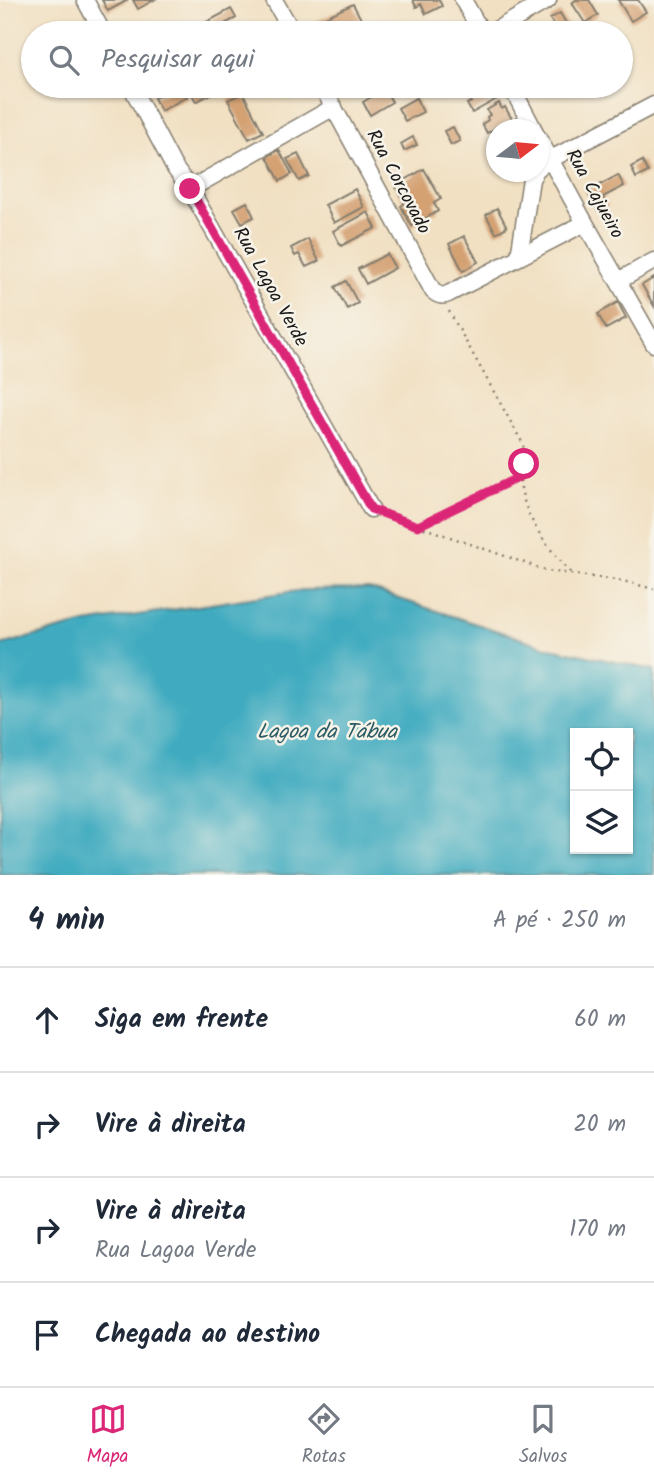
<!DOCTYPE html>
<html lang="pt">
<head>
<meta charset="utf-8">
<style>
  :root { --surface:#fff; --page:#f2f2f3; --text:#1f2937; --muted:#747a83; --line:#e0e1e3; --accent:#db2777 }
  body { margin:0; font-family:Kalam,sans-serif; background:var(--page); color:var(--text) }
  .controls { position:absolute; right:21px; bottom:21px; display:grid; overflow:hidden; border-radius:0px; box-shadow:0 2px 5px #0004 }
  .controls button { width:63px; height:63px; display:grid; place-items:center; padding:0; border:0; border-bottom:2px solid var(--line); background:var(--surface); color:var(--text); font:35px sans-serif }
  .compass { position:absolute; left:486px; top:119px; width:63px; height:63px; border-radius:50%; background:var(--surface); box-shadow:0 2px 5px #0004; rotate:74deg }
  .stop { position:absolute; width:21px; height:21px; margin:-16px; border:5px solid #db2777; border-radius:50%; background:#fff }
  .stop.end { background:#db2777; border-color:#fff; box-shadow:0 2px 7px #0008 }
  .list { margin:0; padding:0; list-style:none }
  h2 { display:flex; justify-content:space-between; align-items:center; height:91px; margin:0; padding:0 28px; font-size:30px }
  h2 small { font-size:23px; font-weight:400; color:var(--muted) }
  .list li { display:grid; grid-template-columns:46px 1fr auto; gap:21px; align-items:center; box-sizing:border-box; height:105px; padding:0 28px; border-top:2px solid var(--line) }
  .list b { display:block; font-size:26px; white-space:nowrap }
  .list p { margin:0; font-size:23px; white-space:nowrap; color:var(--muted) }
  .list em { font-size:23px; font-style:normal; color:var(--muted) }
  .icon { flex:none; width:38px; height:38px; fill:none; stroke:currentColor; stroke-width:2; stroke-linecap:round; stroke-linejoin:round }
  .map { position:relative; flex:none; width:654px; height:875px; overflow:hidden }
  .search { position:absolute; background:var(--surface); box-shadow:0 2px 5px #0004; left:21px; right:21px; top:21px; height:77px; display:flex; align-items:center; gap:18px; box-sizing:border-box; padding:0 24px; border-radius:38px; color:var(--muted); font-size:26px }
  .sheet { height:511px; background:var(--surface) }
  nav { display:flex; justify-content:space-around; align-items:center; box-sizing:border-box; height:98px; border-top:2px solid var(--line); background:var(--surface); font-size:19px; color:var(--muted) }
  nav a { display:grid; justify-items:center; gap:4px }
  nav .on { color:var(--accent) }
  .map>svg:first-child { display:block }
  .water { fill:#40abc0; stroke:#2e646e; stroke-width:2; fill-rule:evenodd }
  .building { fill:#d4a173 }
  .lines { fill:none; stroke-linecap:round; stroke-linejoin:round }
  .minor-casing { stroke:#867e6f; stroke-width:19 }
  .path { stroke:#867e6f; stroke-width:2.5; stroke-dasharray:2 5; stroke-linecap:butt }
  .minor { stroke:#fff; stroke-width:16 }
  .route { stroke:#db2777; stroke-width:9 }
  .labels { text-anchor:middle; dominant-baseline:central; stroke-width:5; stroke-linejoin:round; paint-order:stroke }
  .street-label { font-size:19px; fill:#1c1c1c; stroke:#f7f3e8 }
  .water-label { font-size:21px; font-style:italic; fill:#2c5c66; stroke:#f7f3e8 }
</style>
</head>
<body>
<div class="map">
<svg width="654" height="875" viewBox="0 0 654 875">
  <rect width="100%" height="100%" fill="#f7f3e8"/>
  <filter id="ink" filterUnits="userSpaceOnUse"><feTurbulence type="fractalNoise" baseFrequency=".0143" numOctaves="2"/><feDisplacementMap in="SourceGraphic" scale="14" xChannelSelector="R" yChannelSelector="G"/><feConvolveMatrix kernelMatrix="1 2 1 2 8 2 1 2 1" color-interpolation-filters="sRGB"/></filter>
  <filter id="wash" filterUnits="userSpaceOnUse"><feTurbulence type="fractalNoise" baseFrequency=".00686" numOctaves="4" result="noise"/><feDisplacementMap in="SourceGraphic" scale="28" xChannelSelector="R" yChannelSelector="G"/><feGaussianBlur stdDeviation="1.57" result="paint"/><feColorMatrix in="noise" values="0 0 0 0 0 0 0 0 0 0 0 0 0 0 0 0 0 1.4 0 .05"/><feComposite in="paint" operator="in"/></filter>
  <g filter="url(#wash)">
    <rect width="100%" height="100%" fill="#f1e0c2"/>
    <path class="water" d="M 369,589 L 550,648 L 654,670 L 654,875 L 0,875 L 0,645 L 85,623 L 303,590 ZM 575,733 L 628,733 L 628,849 L 575,849 Z"/>
    <g id="blocks">
      <path class="building" d="M 102,0 L 128,0 L 108,11 Z
        M 133,0 L 154,0 L 138,9 Z
        M 413,0 L 439,0 L 442,6 L 426,14 L 421,4 L 416,7 Z
        M 576,0 L 589,0 L 598,15 L 585,23 L 572,3 Z
        M 618,0 L 638,0 L 646,12 L 631,21 Z
        M 353,4 L 361,19 L 335,31 L 332,25 L 315,33 L 309,33 L 306,26 Z
        M 231,9 L 236,18 L 208,33 L 203,24 Z
        M 560,13 L 569,28 L 561,33 L 559,33 L 550,19 Z
        M 178,86 L 181,86 L 187,97 L 161,111 L 154,98 Z
        M 208,86 L 211,86 L 215,92 L 196,102 L 192,94 Z
        M 457,86 L 479,86 L 462,95 Z
        M 483,86 L 489,86 L 497,99 L 472,113 L 467,104 L 471,102 L 467,95 Z
        M 385,89 L 392,102 L 370,115 L 363,102 Z
        M 243,93 L 263,132 L 249,139 L 228,100 Z
        M 416,98 L 423,112 L 405,121 L 398,108 Z
        M 499,103 L 502,109 L 505,107 L 512,119 L 487,133 L 482,124 L 488,120 L 487,117 L 490,115 L 487,110 Z
        M 453,127 L 460,141 L 451,145 L 444,131 Z
        M 413,137 L 417,145 L 404,151 L 401,144 Z
        M 279,150 L 292,174 L 280,181 L 267,157 Z
        M 298,154 L 309,176 L 299,181 L 287,159 Z
        M 642,161 L 648,172 L 636,178 L 631,167 Z
        M 424,169 L 441,199 L 434,203 L 438,211 L 412,226 L 401,206 L 405,203 L 395,186 Z
        M 618,175 L 624,186 L 603,197 L 608,206 L 598,211 L 587,192 Z
        M 355,189 L 364,207 L 334,223 L 325,205 Z
        M 247,202 L 254,217 L 242,223 L 234,209 Z
        M 497,208 L 507,227 L 496,233 L 486,215 Z
        M 368,212 L 376,228 L 341,246 L 333,231 Z
        M 464,236 L 478,262 L 463,271 L 449,244 Z
        M 308,239 L 319,261 L 306,267 L 299,254 L 295,256 L 291,248 Z
        M 387,254 L 395,268 L 366,284 L 358,269 Z
        M 654,278 L 654,306 L 642,285 Z
        M 346,281 L 358,303 L 347,309 L 335,287 Z
        M 618,302 L 626,318 L 606,329 L 598,314 Z"/>
    </g>
  </g>
  <g filter="url(#ink)">
    <use href="#blocks" fill-opacity="0" stroke="#867e6f" stroke-width="2"/>
    <g class="lines">
      <g class="minor-casing">
        <path id="minor" d="M 85,0 L 103,33
          M 274,0 L 293,33
          M 463,0 L 482,33
          M 491,33 L 548,0
          M 131,86 L 174,167 L 190,189 L 371,509
          M 322,86 L 433,291 C 439,296 443,297 450,293 L 585,223
          M 511,86 L 534,130
          M 538,137 L 585,223 L 654,344
          M 538,168 L 551,159 L 654,105
          M 190,189 L 334,107
          M 519,257 L 531,179 L 535,172
          M 618,281 L 654,261"/>
      </g>
      <path class="path" d="M 449,311 L 523,444 C 524,451 525,458 524,465 C 522,471 519,475 520,481 C 524,519 548,548 573,575
        M 384,514 L 548,571 L 623,581 L 654,589
        M 418,525 L 519,477"/>
      <use href="#minor" class="minor"/>
    </g>
  </g>
  <g class="lines" filter="url(#ink)">
    <path class="route" d="M 190,189 L 371,509 L 418,526 L 519,477 L 524,464"/>
  </g>
  <g class="labels">
    <g class="street-label">
      <text transform="translate(398 182) rotate(62)">Rua Corcovado</text>
      <text transform="translate(594 194) rotate(61)">Rua Cajueiro</text>
      <text transform="translate(270 287) rotate(61)">Rua Lagoa Verde</text>
    </g>
    <g class="water-label">
      <text x="327" y="732">Lagoa da Tábua</text>
    </g>
  </g>
</svg>
<div class="controls">
<button><svg class="icon" aria-label="locate" viewBox="0 0 24 24"><circle cx="12" cy="12" r="6"/><path d="M12 2v4M12 18v4M2 12h4M18 12h4"/></svg></button>
<button><svg class="icon" aria-label="layers" viewBox="0 0 24 24"><path d="M12 4l9 5-9 5-9-5zM3 14l9 5 9-5"/></svg></button>
</div>
<svg class="compass" viewBox="-18 -18 36 36"><path d="M0-13l5 13h-10z" fill="#e53935"/><path d="M0 13l5-13h-10z" fill="#747a83"/></svg>
<div class="stop" style="left:524px;top:464px"></div>
<div class="stop end" style="left:190px;top:189px"></div>
<div class="search"><svg class="icon" aria-label="search" viewBox="0 0 24 24"><circle cx="10" cy="10" r="6"/><path d="M15 15l6 6"/></svg>Pesquisar aqui</div>
</div>
<section class="sheet">
<h2>4 min<small>A pé · 250 m</small></h2>
<ul class="list">
<li><svg class="icon" aria-label="ahead" viewBox="0 0 24 24"><path d="M12 20V5M6 11l6-6 6 6"/></svg><div><b>Siga em frente</b></div><em>60 m</em></li>
<li><svg class="icon" aria-label="right" viewBox="0 0 24 24"><path d="M7 20v-9h11M14 6l5 5-5 5"/></svg><div><b>Vire à direita</b></div><em>20 m</em></li>
<li><svg class="icon" aria-label="right" viewBox="0 0 24 24"><path d="M7 20v-9h11M14 6l5 5-5 5"/></svg><div><b>Vire à direita</b><p>Rua Lagoa Verde</p></div><em>170 m</em></li>
<li><svg class="icon" aria-label="arrive" viewBox="0 0 24 24"><path d="M6 21V4h12l-3 4 3 4H6"/></svg><div><b>Chegada ao destino</b></div></li>
</ul>
</section>
<nav>
<a class="on"><svg class="icon" aria-label="map" viewBox="0 0 24 24"><path d="M3 6l6-2 6 2 6-2v14l-6 2-6-2-6 2zM9 4v14M15 6v14"/></svg>Mapa</a>
<a><svg class="icon" aria-label="directions" viewBox="0 0 24 24"><path d="M12 3l9 9-9 9-9-9zM9 14v-3h6M13 9l2 2-2 2"/></svg>Rotas</a>
<a><svg class="icon" aria-label="saved" viewBox="0 0 24 24"><path d="M7 4h10v16l-5-4-5 4z"/></svg>Salvos</a>
</nav>
</body>
</html>
